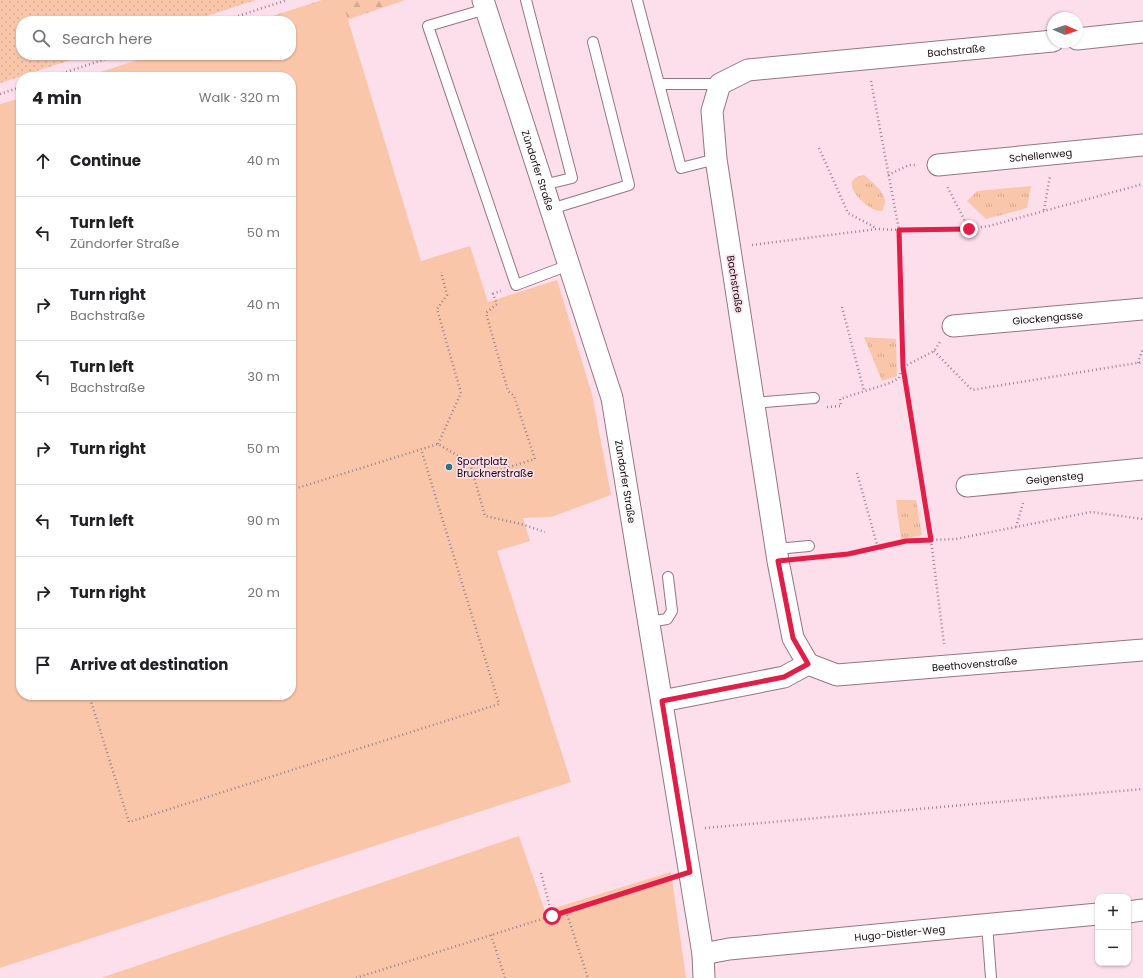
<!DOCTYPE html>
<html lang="en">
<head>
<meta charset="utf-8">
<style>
  :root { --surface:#fff; --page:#f2f2f2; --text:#202124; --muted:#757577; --line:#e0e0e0 }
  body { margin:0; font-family:Poppins,sans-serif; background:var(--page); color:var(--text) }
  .controls { position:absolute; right:12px; bottom:12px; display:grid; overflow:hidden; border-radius:8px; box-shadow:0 1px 3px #0004 }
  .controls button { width:36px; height:36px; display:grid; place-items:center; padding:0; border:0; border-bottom:1px solid var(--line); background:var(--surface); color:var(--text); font:20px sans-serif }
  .compass { position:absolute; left:1047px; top:12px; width:36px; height:36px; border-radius:50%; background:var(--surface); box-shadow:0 1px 3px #0004; rotate:92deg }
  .stop { position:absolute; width:12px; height:12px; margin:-9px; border:3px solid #e11d48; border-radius:50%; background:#fff }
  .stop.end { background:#e11d48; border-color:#fff; box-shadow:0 1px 4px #0008 }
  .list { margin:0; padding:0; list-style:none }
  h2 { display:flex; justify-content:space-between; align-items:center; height:52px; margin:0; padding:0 16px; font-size:17px }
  h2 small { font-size:13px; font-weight:400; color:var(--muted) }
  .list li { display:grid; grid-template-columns:26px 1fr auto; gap:12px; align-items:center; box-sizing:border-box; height:72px; padding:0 16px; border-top:1px solid var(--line) }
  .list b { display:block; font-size:15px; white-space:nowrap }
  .list p { margin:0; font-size:13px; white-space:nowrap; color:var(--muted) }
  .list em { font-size:13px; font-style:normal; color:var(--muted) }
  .icon { flex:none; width:22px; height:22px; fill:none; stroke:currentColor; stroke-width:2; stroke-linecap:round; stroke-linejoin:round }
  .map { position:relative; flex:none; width:1143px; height:978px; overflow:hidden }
  .search { position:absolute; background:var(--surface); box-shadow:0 1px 3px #0004; left:16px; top:16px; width:280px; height:44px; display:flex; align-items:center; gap:10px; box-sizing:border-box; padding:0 14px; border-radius:16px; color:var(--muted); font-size:15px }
  .panel { position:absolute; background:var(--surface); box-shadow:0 1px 3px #0004; left:16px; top:72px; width:280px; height:628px; border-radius:16px }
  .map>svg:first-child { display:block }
  .grass { fill:url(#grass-dots) }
  .forest { fill:url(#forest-firs) }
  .park { fill:url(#park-tufts) }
  .garden { fill:#fac6a9 }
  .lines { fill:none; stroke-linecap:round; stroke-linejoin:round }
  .lane-casing { stroke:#967582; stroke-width:12 }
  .street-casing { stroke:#967582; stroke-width:23 }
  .path { stroke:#9b848d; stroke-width:2.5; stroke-dasharray:1 3; stroke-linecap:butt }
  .lane { stroke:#fff; stroke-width:10 }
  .street { stroke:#fff; stroke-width:21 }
  .route { stroke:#e11d48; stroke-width:5 }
  .poi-dot { fill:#2c747e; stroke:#fddfeb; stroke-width:1.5 }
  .labels { text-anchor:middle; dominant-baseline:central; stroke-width:3.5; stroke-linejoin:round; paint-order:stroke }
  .street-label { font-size:10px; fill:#15090e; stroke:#fddfeb }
  .poi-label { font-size:10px; fill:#15090e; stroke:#fddfeb; text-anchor:start }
</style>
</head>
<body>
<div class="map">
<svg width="1143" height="978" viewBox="0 0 1143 978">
  <defs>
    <pattern id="grass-dots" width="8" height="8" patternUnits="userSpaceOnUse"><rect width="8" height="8" fill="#fac6a9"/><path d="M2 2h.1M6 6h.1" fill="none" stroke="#d5a990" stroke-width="1.8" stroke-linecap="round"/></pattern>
    <pattern id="forest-firs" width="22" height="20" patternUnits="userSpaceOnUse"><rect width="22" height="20" fill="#fac6a9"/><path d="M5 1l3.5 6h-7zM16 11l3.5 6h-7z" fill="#d5a990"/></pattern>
    <pattern id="park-tufts" width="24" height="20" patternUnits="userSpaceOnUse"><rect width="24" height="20" fill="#fac6a9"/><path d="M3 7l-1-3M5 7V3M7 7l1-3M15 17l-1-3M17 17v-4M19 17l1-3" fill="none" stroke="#d5a990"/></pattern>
  </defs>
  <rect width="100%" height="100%" fill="#fddfeb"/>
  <path class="grass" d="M 0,0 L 256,0 L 191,21 L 21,21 L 21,55 L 86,55 L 0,83 Z"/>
  <path class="forest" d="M 322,0 L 405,0 L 291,39 L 291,21 L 257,21 Z"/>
  <path class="park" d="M 864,175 C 874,184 892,196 882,211 C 872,214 832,180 864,175 Z
    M 1031,186 L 1027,208 L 986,219 L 967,201 L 977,191 Z
    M 864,337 L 896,339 L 897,376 L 882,381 Z
    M 896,500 L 916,500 L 922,535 L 901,540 Z"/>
  <path class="garden" d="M 324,0 L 342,0 L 421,261 L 470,246 L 488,302 L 557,280 L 592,394 L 611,495 L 551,517 L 523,518 L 530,541 L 497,551 L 571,782 L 0,968 L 0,104 L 21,98 L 21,695 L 291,695 L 291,77 L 85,77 L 153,55 L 291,55 L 291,21 L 259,21 Z
    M 519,836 L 545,911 L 671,872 L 686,978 L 101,978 Z"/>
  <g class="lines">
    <g class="lane-casing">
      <path id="lane" d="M 526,0 L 572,178 L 543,185
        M 637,0 L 681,168 L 716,159
        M 486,9 L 428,26 L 516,285 L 569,265
        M 659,84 L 720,84
        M 551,209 L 629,185 L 593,42
        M 754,403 L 814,398
        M 776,549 L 809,546
        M 649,622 L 667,619 L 672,611 L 668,577
        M 987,924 L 991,978"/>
    </g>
    <g class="street-casing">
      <g id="street">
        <path id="s1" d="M 483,0 L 612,398 L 703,954 L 704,978"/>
        <path d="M 1077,39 L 1143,32"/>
        <path id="s2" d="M 938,165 L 1143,145"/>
        <path id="s3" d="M 953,326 L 1143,309"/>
        <path id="s4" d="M 967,486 L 1143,469"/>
        <path id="s5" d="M 808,664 L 793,638 L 778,561 L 716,159 L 712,111 L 720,84 L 748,70 L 1053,41"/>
        <path id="s6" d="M 808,664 L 837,675 L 1143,650"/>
        <path d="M 662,701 L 784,677 L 808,664"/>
        <path d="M 1128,912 L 1143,910"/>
        <path id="s7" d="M 703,954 L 729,949 L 1098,914"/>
      </g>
    </g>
    <path class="path" d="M 223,21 L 287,0
      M 51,77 L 118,55
      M 871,81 L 899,230 L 903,367 L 931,540 L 944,644
      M 0,94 L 21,87
      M 819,148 L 848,213 L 876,228
      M 888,175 L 909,165 L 917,165
      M 1044,210 L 1050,176
      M 969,229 L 989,226 L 1143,184
      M 752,245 L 877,229 L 899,230 L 969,229 L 947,186
      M 842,307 L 864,391
      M 934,351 L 972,390 L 1143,362
      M 1138,363 L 1143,348
      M 827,407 L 841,406 L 840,399 L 890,383 L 899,378 L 903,367 L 934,351 L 940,342
      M 438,444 L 461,393 L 437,309 L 447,295 L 441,272
      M 857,473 L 878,548
      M 474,478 L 535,459 L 514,396 L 508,391 L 486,313 L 497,304 L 493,294 L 501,291
      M 291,490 L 438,444 L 470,463 L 485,516 L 521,524 L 545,532
      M 1016,527 L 1023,503
      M 822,557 L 848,554 L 906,541 L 956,539 L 1091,512 L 1143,519
      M 89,695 L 129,822 L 499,704 L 421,449
      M 705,828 L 1143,789
      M 541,873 L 552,915
      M 566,911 L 588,978
      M 491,935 L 505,978
      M 356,978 L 668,879"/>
    <use href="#lane" class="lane"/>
    <use href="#street" class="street"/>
  </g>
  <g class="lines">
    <path class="route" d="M 552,916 L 690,872 L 662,701 L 784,677 L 808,664 L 793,638 L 778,561 L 848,554 L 906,541 L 931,540 L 903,367 L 899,230 L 969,229"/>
  </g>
  <circle class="poi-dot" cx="449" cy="467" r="4"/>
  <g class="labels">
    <g class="street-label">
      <text stroke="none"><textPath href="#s5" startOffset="832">Bachstraße</textPath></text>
      <text stroke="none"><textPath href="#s2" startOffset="103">Schellenweg</textPath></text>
      <text stroke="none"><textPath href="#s1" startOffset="179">Zündorfer Straße</textPath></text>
      <text transform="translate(735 284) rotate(81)">Bachstraße</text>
      <text stroke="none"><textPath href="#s3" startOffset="95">Glockengasse</textPath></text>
      <text stroke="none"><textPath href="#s4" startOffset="88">Geigensteg</textPath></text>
      <text stroke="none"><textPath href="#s1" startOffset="503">Zündorfer Straße</textPath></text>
      <text stroke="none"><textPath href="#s6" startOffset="169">Beethovenstraße</textPath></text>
      <text stroke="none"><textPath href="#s7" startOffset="198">Hugo-Distler-Weg</textPath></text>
    </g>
    <g class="poi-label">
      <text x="457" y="461">Sportplatz<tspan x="457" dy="12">Brucknerstraße</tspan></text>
    </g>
  </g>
</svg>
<div class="controls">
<button>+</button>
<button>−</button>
</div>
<svg class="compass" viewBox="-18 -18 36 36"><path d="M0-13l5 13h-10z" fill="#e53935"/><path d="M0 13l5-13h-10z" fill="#757577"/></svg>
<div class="stop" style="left:552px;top:916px"></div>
<div class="stop end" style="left:969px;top:229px"></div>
<div class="search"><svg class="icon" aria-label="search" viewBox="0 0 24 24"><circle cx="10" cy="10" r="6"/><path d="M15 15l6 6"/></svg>Search here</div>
<section class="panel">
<h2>4 min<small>Walk · 320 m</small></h2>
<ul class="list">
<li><svg class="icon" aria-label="ahead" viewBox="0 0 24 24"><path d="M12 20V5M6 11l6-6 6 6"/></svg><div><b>Continue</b></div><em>40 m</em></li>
<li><svg class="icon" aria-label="left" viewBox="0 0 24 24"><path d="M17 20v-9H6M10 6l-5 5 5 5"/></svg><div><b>Turn left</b><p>Zündorfer Straße</p></div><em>50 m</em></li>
<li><svg class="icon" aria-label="right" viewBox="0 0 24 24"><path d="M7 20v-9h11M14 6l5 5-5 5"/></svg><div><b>Turn right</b><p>Bachstraße</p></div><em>40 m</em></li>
<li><svg class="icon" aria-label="left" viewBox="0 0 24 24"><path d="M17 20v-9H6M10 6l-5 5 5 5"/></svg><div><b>Turn left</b><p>Bachstraße</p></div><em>30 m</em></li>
<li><svg class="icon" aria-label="right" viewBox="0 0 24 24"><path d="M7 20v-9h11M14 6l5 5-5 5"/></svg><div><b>Turn right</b></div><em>50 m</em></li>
<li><svg class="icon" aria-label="left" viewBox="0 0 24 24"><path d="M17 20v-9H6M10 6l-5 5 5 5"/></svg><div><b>Turn left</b></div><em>90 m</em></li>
<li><svg class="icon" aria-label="right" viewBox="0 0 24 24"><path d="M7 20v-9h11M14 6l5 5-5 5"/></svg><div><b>Turn right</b></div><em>20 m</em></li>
<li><svg class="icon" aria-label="arrive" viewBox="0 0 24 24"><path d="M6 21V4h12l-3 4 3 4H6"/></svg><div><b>Arrive at destination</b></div></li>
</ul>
</section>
</div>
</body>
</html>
